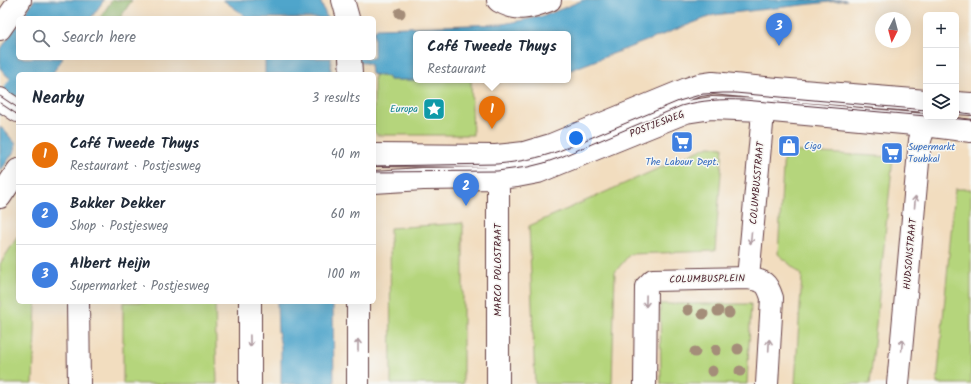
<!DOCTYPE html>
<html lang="en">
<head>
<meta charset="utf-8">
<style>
  :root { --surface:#fff; --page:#f6f6f7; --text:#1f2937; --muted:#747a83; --line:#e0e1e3; --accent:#b45309 }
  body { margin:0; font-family:Kalam,sans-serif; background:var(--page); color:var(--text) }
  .controls { position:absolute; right:12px; top:12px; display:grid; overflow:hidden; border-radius:6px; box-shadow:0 4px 16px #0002 }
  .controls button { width:36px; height:36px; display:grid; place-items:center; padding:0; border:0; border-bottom:1px solid var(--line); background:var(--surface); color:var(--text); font:20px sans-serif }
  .compass { position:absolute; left:875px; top:12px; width:36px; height:36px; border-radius:50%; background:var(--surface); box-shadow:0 4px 16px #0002; rotate:186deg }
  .you { position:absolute; left:576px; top:138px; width:14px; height:14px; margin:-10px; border:3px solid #fff; border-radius:50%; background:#1a73e8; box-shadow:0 0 0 6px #1a73e833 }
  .badge { display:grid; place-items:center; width:26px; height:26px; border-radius:50%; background:var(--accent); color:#fff; font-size:13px; font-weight:700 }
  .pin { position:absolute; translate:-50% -33px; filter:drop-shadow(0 1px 2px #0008) }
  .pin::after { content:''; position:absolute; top:21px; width:14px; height:12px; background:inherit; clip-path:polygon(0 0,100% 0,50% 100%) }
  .popup { position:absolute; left:413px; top:31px; width:158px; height:52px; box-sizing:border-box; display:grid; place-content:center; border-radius:6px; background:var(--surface); filter:drop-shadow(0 1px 3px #0005); font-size:13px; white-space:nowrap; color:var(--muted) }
  .popup b { font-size:15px; color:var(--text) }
  .popup::after { content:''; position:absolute; left:50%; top:100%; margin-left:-8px; border:8px solid transparent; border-top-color:var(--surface) }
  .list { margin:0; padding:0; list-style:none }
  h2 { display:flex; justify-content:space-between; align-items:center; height:52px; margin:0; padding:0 16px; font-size:17px }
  h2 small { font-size:13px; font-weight:400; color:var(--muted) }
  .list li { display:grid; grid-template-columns:26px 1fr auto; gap:12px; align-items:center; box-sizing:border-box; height:60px; padding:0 16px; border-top:1px solid var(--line) }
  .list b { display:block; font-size:15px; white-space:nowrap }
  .list p { margin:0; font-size:13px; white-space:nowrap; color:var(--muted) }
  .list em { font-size:13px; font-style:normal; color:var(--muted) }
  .icon { flex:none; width:22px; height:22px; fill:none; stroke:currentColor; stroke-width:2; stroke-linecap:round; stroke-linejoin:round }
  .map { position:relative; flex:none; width:971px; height:384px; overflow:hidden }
  .search { position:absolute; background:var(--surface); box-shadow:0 4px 16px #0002; left:16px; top:16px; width:360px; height:44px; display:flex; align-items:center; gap:10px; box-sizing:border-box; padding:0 14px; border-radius:6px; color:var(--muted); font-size:15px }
  .panel { position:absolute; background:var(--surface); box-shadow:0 4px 16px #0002; left:16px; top:72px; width:360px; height:232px; border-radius:6px }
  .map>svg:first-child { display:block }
  .green { fill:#b5d57c; stroke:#807a54 }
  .forest { fill:#90b66c; stroke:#6d6a4c }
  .water { fill:#4fa5cb; stroke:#4c627b }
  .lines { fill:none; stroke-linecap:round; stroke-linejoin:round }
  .canal { stroke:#4fa5cb; stroke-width:16 }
  .minor-casing { stroke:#633c41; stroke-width:24 }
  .minor { stroke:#fff; stroke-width:22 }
  .tram { stroke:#4a1f2b; stroke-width:1 }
  .tree { fill:#a48d79 }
  .oneway { stroke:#ae9aa0 }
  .labels { text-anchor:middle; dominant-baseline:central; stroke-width:3; stroke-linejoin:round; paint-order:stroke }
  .culture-label { font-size:10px; fill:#0d838f; stroke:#f6f6f2; text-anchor:end }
  .street-label { font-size:10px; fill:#4a1f2b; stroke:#f6f6f2 }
  .shop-label { font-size:10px; fill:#366cbe; stroke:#f6f6f2; text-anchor:start }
</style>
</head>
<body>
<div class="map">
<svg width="971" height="384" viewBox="0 0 971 384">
  <rect width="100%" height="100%" fill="#f6f6f2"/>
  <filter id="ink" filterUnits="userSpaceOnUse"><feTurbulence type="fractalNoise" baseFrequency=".025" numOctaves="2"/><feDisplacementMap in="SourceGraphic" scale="8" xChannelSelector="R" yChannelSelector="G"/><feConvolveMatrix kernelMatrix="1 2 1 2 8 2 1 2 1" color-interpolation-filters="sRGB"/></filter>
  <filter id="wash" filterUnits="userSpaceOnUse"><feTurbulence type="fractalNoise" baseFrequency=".012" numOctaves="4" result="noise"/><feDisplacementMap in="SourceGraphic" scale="16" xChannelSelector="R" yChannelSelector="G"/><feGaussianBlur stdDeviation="0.9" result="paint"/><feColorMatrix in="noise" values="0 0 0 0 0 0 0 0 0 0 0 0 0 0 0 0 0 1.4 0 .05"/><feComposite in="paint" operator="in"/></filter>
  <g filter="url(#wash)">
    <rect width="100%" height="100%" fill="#f2ddbf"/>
    <path class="green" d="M 374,75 L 388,77 L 389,80 L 471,80 L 473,135 L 377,135 L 374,131 Z
      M 709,146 L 723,147 L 715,251 L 630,254 L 615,272 L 612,384 L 535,384 L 529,226 Z
      M 784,151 L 893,157 L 870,384 L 795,384 L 802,275 L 778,254 Z
      M 955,189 L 971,189 L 971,384 L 937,384 Z
      M 463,223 L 463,384 L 391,384 L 390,228 Z
      M 18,236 L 18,302 L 36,302 L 33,384 L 0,384 L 0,264 Z
      M 123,302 L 215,302 L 217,384 L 123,384 Z
      M 660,304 L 751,304 L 747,384 L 661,384 Z"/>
    <path class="forest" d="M 112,0 L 132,0 L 120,18 L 100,18 Z"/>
    <path class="water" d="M 34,0 L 104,0 L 91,18 L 22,18 Z
      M 223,0 L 320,0 L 327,18 L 248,18 Z
      M 583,0 L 847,0 L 714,15 L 568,71 L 568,34 L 416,34 L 416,80 L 389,80 L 388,77 L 371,74 L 370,64 L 342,58 L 374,58 L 374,31 L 377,28 L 503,24 L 544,16 Z
      M 18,24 L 18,58 L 63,58 L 52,74 L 18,74 L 18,84 L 7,76 L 0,68 L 0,50 Z
      M 265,58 L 331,58 L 331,74 L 265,74 Z
      M 0,127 L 4,130 L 16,144 L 15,150 L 0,172 Z
      M 277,302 L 333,302 L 334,384 L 281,384 L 281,347 L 278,331 Z"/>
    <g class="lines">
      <path class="canal" d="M 0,107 L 18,81"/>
    </g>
  </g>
  <g filter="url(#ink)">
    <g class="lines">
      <g class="minor-casing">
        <path id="minor" d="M 343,0 L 348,18
          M 498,0 L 499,1 C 519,12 529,8 550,0
          M 0,29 L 20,0
          M 350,58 L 351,74
          M 0,99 L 18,111
          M 956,103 L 971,104
          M 374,155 L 496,156 L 524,153 L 551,145 L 687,89 L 699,85 L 713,83 L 765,88 L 926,101
          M 497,163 L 498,191 L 498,384
          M 374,182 L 423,179 L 497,178 L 517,176 L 538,172 L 686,112 L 712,108 L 762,110 L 925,125 L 971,131
          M 0,197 L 18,170
          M 748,278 L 762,124 L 762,110 L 764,95
          M 78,302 L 79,384
          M 250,302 L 250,384
          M 358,302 L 358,384
          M 645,384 L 646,287 L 653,280 L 748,278 C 764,281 767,282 772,298 L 767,384
          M 898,384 L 920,140 L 925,125"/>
      </g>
      <use href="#minor" class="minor"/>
      <path class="tram" d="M 0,96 L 18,108
        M 0,103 L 18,115
        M 956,112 L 971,114
        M 936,117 L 971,120
        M 374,166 L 497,164 C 519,162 539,158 559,151 L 679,101 L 703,94 L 723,93 L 735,93 L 926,110
        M 374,172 L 497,171 L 528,167 L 544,163 L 561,157 L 681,106 C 702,100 721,99 744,100 L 926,116"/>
    </g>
    <g class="tree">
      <circle cx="400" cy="13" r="5.5"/>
      <circle cx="688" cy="310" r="5.5"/>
      <circle cx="718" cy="311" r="5.5"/>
      <circle cx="729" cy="313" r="5.5"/>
      <circle cx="703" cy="314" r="5.5"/>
      <circle cx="738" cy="349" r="5.5"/>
      <circle cx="716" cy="350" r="5.5"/>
      <circle cx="695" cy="352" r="5.5"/>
      <circle cx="712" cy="371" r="5.5"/>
      <circle cx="740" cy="371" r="5.5"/>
    </g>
    <defs><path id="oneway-shaft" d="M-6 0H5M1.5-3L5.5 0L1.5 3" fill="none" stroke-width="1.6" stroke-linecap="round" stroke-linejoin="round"/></defs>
    <g class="oneway">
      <use href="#oneway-shaft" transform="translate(915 202) rotate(-85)"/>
      <use href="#oneway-shaft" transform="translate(751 238) rotate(95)"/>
      <use href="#oneway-shaft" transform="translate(646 301) rotate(91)"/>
      <use href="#oneway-shaft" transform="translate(250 341) rotate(89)"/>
      <use href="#oneway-shaft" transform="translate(358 345) rotate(-90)"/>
      <use href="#oneway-shaft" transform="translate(769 345) rotate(-87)"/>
      <use href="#oneway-shaft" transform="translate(902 345) rotate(-85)"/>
    </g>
  </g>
  <defs>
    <g id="sight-square" transform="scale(1.15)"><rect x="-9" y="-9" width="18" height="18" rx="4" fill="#0f9aa8" stroke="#f6f6f2"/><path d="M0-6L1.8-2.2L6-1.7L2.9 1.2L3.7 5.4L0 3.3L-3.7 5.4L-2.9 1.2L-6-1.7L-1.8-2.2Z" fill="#fff"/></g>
    <g id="supermarket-square" transform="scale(1.15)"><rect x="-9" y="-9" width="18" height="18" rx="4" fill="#3f7fe0" stroke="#f6f6f2"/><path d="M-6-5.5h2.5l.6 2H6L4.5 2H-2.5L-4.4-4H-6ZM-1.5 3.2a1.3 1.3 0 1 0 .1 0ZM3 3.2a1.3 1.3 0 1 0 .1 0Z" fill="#fff"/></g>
    <g id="shop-square" transform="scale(1.15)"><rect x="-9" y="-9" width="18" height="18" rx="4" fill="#3f7fe0" stroke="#f6f6f2"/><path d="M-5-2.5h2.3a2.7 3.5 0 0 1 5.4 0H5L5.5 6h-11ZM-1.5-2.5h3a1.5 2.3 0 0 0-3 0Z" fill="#fff"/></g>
  </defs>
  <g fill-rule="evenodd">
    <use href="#sight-square" x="434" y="109"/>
    <use href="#supermarket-square" x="682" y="142"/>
    <use href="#shop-square" x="789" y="146"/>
    <use href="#supermarket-square" x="892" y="153"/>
  </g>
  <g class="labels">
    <g class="culture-label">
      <text x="418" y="109">Europa</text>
    </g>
    <g class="street-label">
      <text transform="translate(657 124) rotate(-21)">POSTJESWEG</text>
      <text transform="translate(757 183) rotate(-85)">COLUMBUSSTRAAT</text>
      <text transform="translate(910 254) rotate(-85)">HUDSONSTRAAT</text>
      <text transform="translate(498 270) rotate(-90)">MARCO POLOSTRAAT</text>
      <text transform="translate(707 279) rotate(-1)">COLUMBUSPLEIN</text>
    </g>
    <g class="shop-label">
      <text x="804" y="146">Cigo</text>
      <text x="908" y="147">Supermarkt<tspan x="908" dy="12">Toubkal</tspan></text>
      <text x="682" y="162" text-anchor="middle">The Labour Dept.</text>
    </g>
  </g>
</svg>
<div class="controls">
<button>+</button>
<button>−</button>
<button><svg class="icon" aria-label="layers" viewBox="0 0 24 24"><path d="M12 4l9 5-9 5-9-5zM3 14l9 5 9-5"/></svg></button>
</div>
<svg class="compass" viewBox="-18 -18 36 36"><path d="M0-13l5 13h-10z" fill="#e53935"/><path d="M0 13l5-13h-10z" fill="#747a83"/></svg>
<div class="you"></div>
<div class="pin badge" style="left:492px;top:129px;background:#e8710a">1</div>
<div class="popup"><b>Café Tweede Thuys</b>Restaurant</div>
<div class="pin badge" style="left:466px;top:206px;background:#3f7fe0">2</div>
<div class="pin badge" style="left:779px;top:46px;background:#3f7fe0">3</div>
<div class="search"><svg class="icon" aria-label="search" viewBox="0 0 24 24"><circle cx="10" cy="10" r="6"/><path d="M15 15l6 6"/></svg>Search here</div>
<section class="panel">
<h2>Nearby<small>3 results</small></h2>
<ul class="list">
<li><span class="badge" style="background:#e8710a">1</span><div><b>Café Tweede Thuys</b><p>Restaurant · Postjesweg</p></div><em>40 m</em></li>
<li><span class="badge" style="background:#3f7fe0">2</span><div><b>Bakker Dekker</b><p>Shop · Postjesweg</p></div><em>60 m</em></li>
<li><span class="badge" style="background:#3f7fe0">3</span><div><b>Albert Heijn</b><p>Supermarket · Postjesweg</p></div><em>100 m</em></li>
</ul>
</section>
</div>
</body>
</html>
